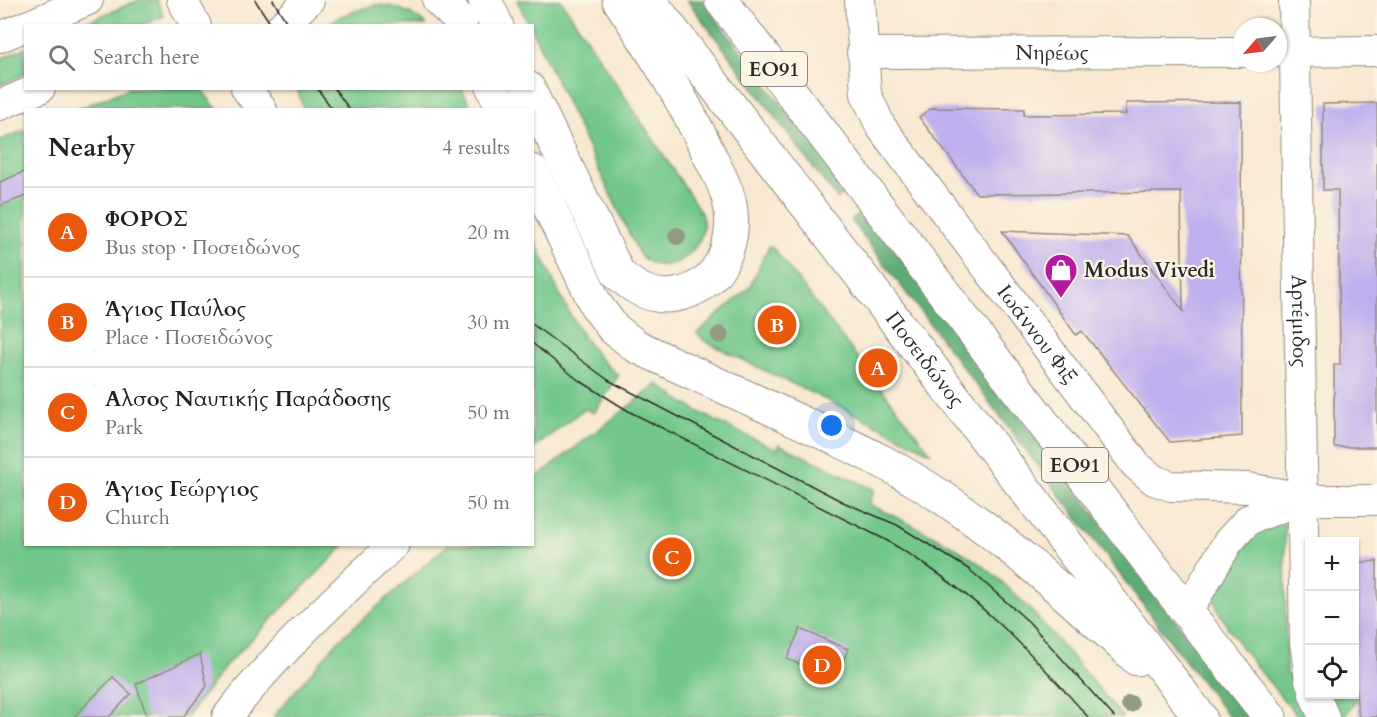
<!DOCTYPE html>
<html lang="en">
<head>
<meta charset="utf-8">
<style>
  :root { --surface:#fff; --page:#f2f2f2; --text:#202124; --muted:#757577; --line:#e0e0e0; --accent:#ea580c }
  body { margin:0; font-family:Cardo,serif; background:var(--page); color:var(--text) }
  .controls { position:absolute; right:18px; bottom:18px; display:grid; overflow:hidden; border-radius:0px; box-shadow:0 2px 4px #0004 }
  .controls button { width:54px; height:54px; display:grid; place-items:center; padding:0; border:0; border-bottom:2px solid var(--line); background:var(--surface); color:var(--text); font:30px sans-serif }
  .compass { position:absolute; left:1233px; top:18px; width:54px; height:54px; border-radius:50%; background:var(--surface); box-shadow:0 2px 4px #0004; rotate:242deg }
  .you { position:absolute; left:832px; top:426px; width:21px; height:21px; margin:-15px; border:4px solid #fff; border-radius:50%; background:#1a73e8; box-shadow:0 0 0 9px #1a73e833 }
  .badge { display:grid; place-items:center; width:39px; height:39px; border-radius:50%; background:var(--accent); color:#fff; font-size:20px; font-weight:700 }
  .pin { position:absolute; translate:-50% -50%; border:3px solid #fff; box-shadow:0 2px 6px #0006 }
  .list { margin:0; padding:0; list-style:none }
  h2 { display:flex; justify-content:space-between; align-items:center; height:78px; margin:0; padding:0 24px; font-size:26px }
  h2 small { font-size:20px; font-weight:400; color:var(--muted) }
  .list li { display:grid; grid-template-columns:39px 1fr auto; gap:18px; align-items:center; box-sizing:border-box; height:90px; padding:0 24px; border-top:2px solid var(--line) }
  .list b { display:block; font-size:22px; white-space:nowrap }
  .list p { margin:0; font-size:20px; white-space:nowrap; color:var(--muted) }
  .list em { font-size:20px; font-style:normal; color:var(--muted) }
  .icon { flex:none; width:33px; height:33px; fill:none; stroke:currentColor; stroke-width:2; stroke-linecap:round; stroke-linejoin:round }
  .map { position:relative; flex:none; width:1377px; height:717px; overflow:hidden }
  .search { position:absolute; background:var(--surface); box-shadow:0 2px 4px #0004; left:24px; top:24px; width:510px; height:66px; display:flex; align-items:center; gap:15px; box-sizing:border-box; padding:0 21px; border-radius:0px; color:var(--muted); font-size:22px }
  .panel { position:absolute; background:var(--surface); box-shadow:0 2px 4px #0004; left:24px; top:108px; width:510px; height:438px; border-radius:0px }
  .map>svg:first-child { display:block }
  .green { fill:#72c78b; stroke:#4e795b; stroke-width:1.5 }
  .forest { fill:#5dac77; stroke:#446c51; stroke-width:1.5 }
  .building { fill:#c0afee }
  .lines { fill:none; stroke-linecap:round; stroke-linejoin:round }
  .minor-casing { stroke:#928a7e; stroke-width:32 }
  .highway-casing { stroke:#928a7e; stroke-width:35 }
  .minor { stroke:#fff; stroke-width:30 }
  .highway { stroke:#fff; stroke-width:33 }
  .tram { stroke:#2b2b2b; stroke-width:1.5 }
  .tree { fill:#939a86 }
  .labels { text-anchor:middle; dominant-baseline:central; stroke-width:4.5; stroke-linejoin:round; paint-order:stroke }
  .shield { fill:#fcf5e5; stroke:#6a6863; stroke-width:1.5 }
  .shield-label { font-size:20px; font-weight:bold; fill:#2b2b2b }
  .street-label { font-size:21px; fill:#2b2b2b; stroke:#fcf5e5 }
  .poi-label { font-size:21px; font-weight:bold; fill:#2b2b2b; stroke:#fcf5e5; text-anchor:start }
</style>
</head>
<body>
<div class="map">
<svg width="1377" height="717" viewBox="0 0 1377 717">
  <rect width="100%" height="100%" fill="#fcf5e5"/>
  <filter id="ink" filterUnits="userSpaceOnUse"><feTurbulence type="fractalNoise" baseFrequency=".0167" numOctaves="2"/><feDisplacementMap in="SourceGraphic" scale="12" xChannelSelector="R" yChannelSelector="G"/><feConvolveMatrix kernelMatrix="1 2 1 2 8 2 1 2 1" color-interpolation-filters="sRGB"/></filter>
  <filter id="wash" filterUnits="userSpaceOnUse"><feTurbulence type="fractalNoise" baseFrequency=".008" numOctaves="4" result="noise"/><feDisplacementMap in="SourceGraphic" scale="24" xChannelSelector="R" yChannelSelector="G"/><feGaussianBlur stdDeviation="1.35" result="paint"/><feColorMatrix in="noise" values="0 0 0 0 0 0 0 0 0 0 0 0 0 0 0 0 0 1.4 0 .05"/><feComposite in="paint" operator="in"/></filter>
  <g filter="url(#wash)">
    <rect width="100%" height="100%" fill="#f8e8d1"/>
    <path class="green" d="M 139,0 L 157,0 L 164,16 L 142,25 L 79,25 Z
      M 517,0 L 561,0 L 693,200 C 696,206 703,213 703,221 C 706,253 662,282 639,254 L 533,32 L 532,26 L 529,25 Z
      M 374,5 C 395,5 411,11 426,25 L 326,25 L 341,16 Z
      M 25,48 L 25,74 L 0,85 L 0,59 Z
      M 130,88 L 201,89 L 217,109 L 77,109 Z
      M 297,89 L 462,89 L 472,109 L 304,109 Z
      M 25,130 L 26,544 L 345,545 L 228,663 L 186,717 L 0,717 L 0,140 Z
      M 533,236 C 552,277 581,351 619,375 L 594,413 L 586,409 L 580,412 L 533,449 Z
      M 769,246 L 774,249 L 931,453 C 857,413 780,379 705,341 L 697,333 L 749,288 Z
      M 658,384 C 693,413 736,431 777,449 L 779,444 L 875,490 L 869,504 C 911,525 957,544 993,574 C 1041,616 1081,669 1123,717 L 273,717 L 339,640 L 448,545 L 532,544 L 533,480 Z
      M 1271,523 L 1285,524 L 1286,670 L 1306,717 L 1298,717 C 1271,683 1217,626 1209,585 L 1253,530 Z
      M 1354,678 L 1357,699 L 1344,717 L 1340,717 L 1322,695 L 1354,694 Z"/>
    <path class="forest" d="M 687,0 L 702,0 L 848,191 L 837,199 Z
      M 864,210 L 1249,717 L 1229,717 L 1187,663 L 851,220 Z"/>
    <g id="blocks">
      <path class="building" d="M 1241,102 L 1242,436 L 1170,442 L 1082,331 L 1076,335 L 1002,231 L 1128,236 L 1183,311 L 1181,192 L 977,194 L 919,117 L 932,108 L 1024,109 L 1024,115 L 1126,114 L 1126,103 Z
        M 1377,103 L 1377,447 L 1334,447 L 1334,365 L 1340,365 L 1338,190 L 1323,190 L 1323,104 Z
        M 26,171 L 26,196 L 0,206 L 0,182 Z
        M 1377,561 L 1377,717 L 1359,717 L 1354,681 L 1354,563 Z
        M 800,629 L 848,649 L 836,679 L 787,659 Z
        M 200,654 L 207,686 L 183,717 L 147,717 L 136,684 Z
        M 113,677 L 131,694 L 109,717 L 74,717 Z"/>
    </g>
  </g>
  <g filter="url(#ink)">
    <use href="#blocks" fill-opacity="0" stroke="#928a7e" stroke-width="1.5"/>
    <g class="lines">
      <g class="minor-casing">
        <g id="minor">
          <path d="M 182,0 L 196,26"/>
          <path id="s1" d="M 860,0 L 866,94 L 881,127 L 1136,465 L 1154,480 L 1171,486 L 1248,488 L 1314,500 L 1377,500"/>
          <path id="s2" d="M 1294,0 L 1305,642 L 1310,680"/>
          <path d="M 27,26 L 88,0"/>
          <path d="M 282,26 L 309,0"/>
          <path d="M 0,37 L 26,26"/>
          <path d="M 1278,52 L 1377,51"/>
          <path id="s3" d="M 862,53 L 1242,52"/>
          <path d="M 246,88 L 262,110"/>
          <path d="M 0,105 L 40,88"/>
          <path d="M 1187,612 L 1228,542 L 1248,520 L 1302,499"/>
          <path d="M 1314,694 L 1324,717"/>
          <path d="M 227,717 C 276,653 336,599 394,544"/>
        </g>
      </g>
      <g class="highway-casing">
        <g id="highway">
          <path d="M 439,0 L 461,21"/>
          <path d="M 485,0 L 497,26"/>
          <path id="s4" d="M 649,0 L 1200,717"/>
          <path d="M 721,0 L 1187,612 L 1270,717"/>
          <path d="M 493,88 L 503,110"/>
          <path d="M 528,88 L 618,273 C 636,291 658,301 684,293 C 723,282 738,236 729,200 C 725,184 716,169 709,154 C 684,100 652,50 619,0"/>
          <path d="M 532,171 L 596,305 L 613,328 L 636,346 C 718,386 802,420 883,462 C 978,512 1058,587 1137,659"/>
        </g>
      </g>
      <use href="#minor" class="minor"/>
      <use href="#highway" class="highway"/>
      <path class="tram" d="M 255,0 L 272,26
        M 273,0 L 289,26
        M 317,88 L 333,110
        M 334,88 L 350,110
        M 532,324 L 608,380 L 843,502 L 897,525 L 970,570 L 1029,622 L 1114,717
        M 532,343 L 577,379 L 630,412 L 884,539 C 971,589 1023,643 1088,717"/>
    </g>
    <g class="tree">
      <circle cx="677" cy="236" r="9"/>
      <circle cx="720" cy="335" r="9"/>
      <circle cx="1130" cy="704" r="9"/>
    </g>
  </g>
  <defs>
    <g id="shop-pin" transform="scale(1.725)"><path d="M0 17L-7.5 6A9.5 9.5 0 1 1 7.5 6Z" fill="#b5179e" stroke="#fcf5e5"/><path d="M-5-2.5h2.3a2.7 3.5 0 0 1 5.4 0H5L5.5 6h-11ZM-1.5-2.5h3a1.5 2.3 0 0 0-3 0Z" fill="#fff"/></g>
  </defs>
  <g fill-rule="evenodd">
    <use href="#shop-pin" x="1061" y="270"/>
  </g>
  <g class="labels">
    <g class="shield">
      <rect x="741" y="52" width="66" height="34" rx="4.5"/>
      <rect x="1042" y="448" width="66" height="34" rx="4.5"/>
    </g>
    <g class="shield-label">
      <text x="774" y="69">ΕΟ91</text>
      <text x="1075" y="465">ΕΟ91</text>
    </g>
    <g class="street-label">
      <text stroke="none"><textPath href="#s3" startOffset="190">Νηρέως</textPath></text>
      <text stroke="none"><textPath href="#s2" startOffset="321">Αρτέμιδος</textPath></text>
      <text stroke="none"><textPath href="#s1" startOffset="390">Ιωάννου Φιξ</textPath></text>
      <text stroke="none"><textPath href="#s4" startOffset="453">Ποσειδώνος</textPath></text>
    </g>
    <g class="poi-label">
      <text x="1084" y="270">Modus Vivedi</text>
    </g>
  </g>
</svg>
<div class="controls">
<button>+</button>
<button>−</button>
<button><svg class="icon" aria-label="locate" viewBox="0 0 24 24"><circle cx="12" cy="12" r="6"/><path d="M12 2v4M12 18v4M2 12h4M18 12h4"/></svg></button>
</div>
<svg class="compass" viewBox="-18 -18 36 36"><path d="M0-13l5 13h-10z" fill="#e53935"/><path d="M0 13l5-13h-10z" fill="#757577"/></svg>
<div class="you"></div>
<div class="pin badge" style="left:878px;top:368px">A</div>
<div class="pin badge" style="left:777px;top:325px">B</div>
<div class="pin badge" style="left:672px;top:557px">C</div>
<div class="pin badge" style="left:822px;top:665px">D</div>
<div class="search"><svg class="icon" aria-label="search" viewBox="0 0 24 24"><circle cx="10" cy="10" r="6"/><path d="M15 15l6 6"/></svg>Search here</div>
<section class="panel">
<h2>Nearby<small>4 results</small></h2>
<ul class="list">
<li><span class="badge">A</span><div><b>ΦΟΡΟΣ</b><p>Bus stop · Ποσειδώνος</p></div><em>20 m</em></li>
<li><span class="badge">B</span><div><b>Άγιος Παύλος</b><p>Place · Ποσειδώνος</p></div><em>30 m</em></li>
<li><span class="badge">C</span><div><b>Αλσος Ναυτικής Παράδοσης</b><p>Park</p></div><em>50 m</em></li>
<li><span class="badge">D</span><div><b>Άγιος Γεώργιος</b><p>Church</p></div><em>50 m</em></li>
</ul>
</section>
</div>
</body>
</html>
